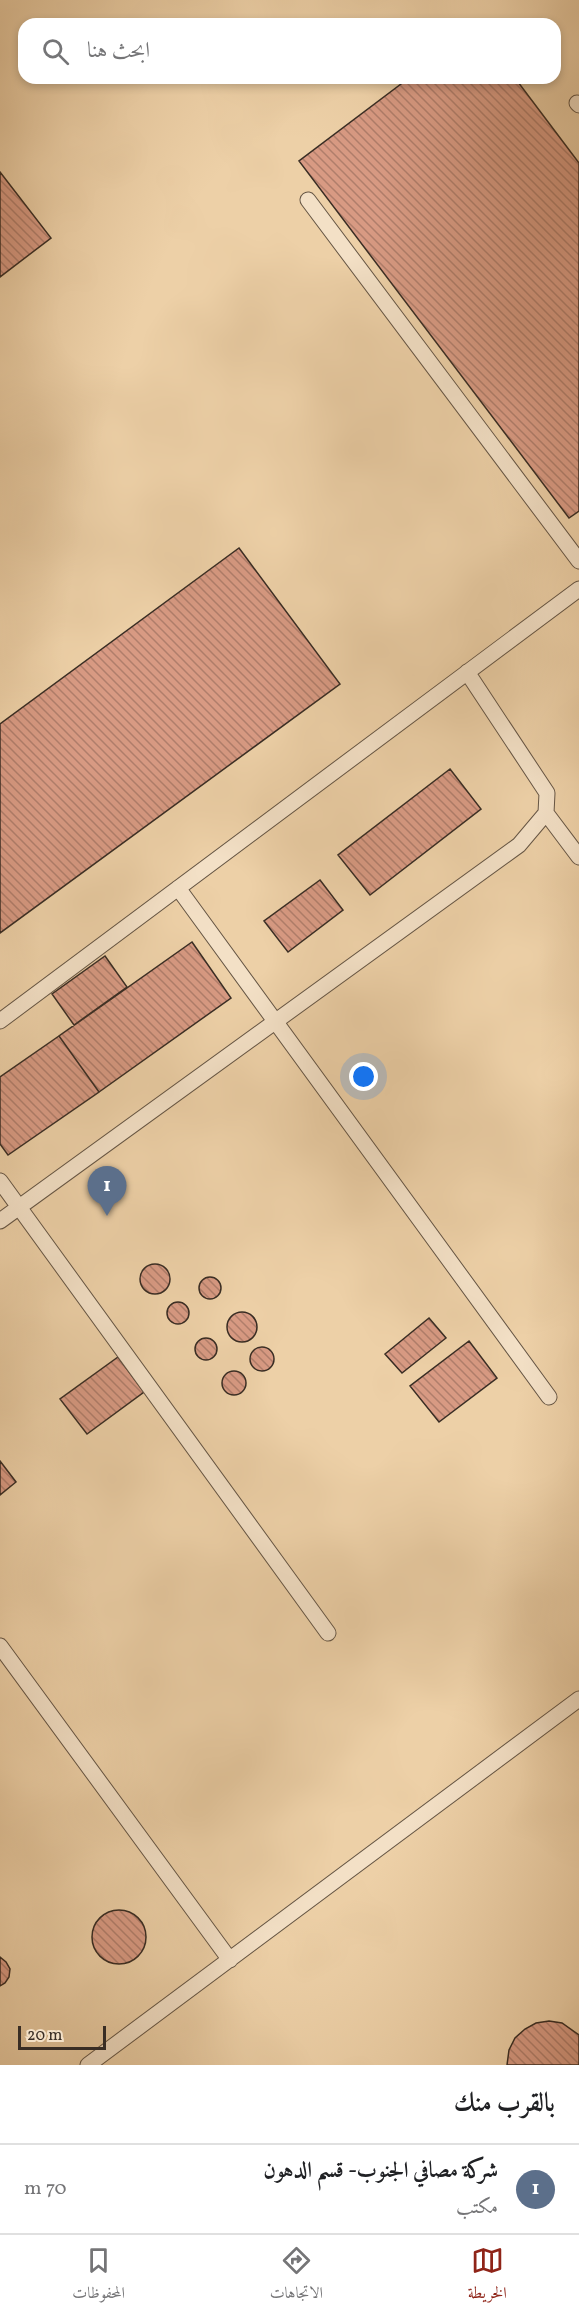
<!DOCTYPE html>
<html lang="ar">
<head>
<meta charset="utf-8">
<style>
  :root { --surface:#fff; --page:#f2f2f2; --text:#202124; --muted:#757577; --line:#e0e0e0; --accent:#8f2418 }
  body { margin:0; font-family:Vollkorn,Amiri,serif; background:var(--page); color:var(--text); direction:rtl }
  .scale { position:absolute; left:18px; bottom:15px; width:88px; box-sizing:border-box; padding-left:6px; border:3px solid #392d24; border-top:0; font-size:16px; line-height:21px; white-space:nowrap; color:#392d24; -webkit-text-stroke:4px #f3e0c6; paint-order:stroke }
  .you { position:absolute; left:364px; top:1077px; width:21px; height:21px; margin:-15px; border:4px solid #fff; border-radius:50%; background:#1a73e8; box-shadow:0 0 0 9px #1a73e833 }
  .badge { display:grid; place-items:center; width:39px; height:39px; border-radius:50%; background:var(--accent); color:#fff; font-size:20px; font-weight:700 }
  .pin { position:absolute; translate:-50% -50px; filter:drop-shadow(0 2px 3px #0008) }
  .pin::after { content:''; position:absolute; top:32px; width:21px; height:18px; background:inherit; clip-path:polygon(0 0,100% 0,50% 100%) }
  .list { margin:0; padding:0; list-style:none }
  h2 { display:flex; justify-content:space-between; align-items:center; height:78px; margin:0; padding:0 24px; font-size:26px }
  h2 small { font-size:20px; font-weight:400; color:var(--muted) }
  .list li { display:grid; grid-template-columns:39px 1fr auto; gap:18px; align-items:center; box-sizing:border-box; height:90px; padding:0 24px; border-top:2px solid var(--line) }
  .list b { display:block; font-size:22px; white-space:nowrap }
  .list p { margin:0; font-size:20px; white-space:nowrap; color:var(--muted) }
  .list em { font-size:20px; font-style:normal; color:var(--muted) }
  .icon { flex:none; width:33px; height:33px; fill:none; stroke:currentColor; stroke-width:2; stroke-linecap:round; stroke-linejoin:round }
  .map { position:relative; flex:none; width:579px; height:2065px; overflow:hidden; direction:ltr }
  .search { position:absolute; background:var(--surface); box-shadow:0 3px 9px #0003; left:18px; right:18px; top:18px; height:66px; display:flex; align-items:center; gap:15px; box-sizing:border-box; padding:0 21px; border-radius:18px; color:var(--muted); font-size:22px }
  .sheet { height:168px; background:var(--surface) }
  nav { display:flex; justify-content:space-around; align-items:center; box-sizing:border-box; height:84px; border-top:2px solid var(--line); background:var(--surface); font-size:16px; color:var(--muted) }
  nav a { display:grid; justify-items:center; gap:3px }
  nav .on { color:var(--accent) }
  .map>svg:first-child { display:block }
  .building { fill:url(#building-back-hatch); stroke:#392d24; stroke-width:1.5 }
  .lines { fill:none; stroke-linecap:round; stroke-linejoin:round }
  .lane-casing { stroke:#665645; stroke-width:17 }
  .lane { stroke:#f3e0c6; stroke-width:15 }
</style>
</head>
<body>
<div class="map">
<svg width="579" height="2065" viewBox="0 0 579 2065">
  <defs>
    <pattern id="building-back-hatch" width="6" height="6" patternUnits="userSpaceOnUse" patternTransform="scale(1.5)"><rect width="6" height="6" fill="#d89a83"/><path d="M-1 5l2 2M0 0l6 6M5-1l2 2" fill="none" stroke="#b07e6b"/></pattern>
  </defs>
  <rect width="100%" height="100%" fill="#edd0a7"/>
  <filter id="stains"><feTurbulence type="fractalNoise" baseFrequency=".00333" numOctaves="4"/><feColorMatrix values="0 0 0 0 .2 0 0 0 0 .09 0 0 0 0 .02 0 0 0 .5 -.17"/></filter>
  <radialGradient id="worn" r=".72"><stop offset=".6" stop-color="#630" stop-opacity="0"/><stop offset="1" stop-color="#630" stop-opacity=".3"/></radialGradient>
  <path class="building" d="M 409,78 L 515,78 L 579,163 L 579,511 L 569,518 L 299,161 Z
    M 0,172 L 51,238 L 0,277 Z
    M 239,548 L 340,684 L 0,933 L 0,724 Z
    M 450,769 L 481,809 L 370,895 L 338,855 Z
    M 320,880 L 343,910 L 288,952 L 264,921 Z
    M 192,942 L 231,998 L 99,1092 L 59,1036 Z
    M 105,956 L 127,987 L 74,1025 L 52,994 Z
    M 59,1036 L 99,1092 L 8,1155 L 0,1144 L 0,1077 Z
    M140 1279a15 15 0 1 1 30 0a15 15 0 1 1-30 0Z
    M199 1288a11 11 0 1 1 22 0a11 11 0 1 1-22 0Z
    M167 1313a11 11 0 1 1 22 0a11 11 0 1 1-22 0Z
    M227 1327a15 15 0 1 1 30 0a15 15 0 1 1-30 0Z
    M 429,1318 L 446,1338 L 402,1373 L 385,1354 Z
    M195 1349a11 11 0 1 1 22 0a11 11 0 1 1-22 0Z
    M 469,1341 L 497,1378 L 439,1422 L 410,1386 Z
    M250 1359a12 12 0 1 1 24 0a12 12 0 1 1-24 0Z
    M 118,1357 L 144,1392 L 87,1434 L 60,1399 Z
    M222 1383a12 12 0 1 1 24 0a12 12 0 1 1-24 0Z
    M 0,1461 L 16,1482 L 0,1495 Z
    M92 1937a27 27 0 1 1 54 0a27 27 0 1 1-54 0Z
    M 0,1957 L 6,1962 L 10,1969 L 9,1977 L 5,1983 L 0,1986 Z
    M 549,2021 L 562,2023 L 579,2035 L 579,2065 L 507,2065 L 509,2050 L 515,2038 L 525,2029 L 536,2023 Z"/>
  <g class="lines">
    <g class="lane-casing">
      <path id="lane" d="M 577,103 L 579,105
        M 308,200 L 579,561
        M 546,813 L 579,857
        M 178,888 L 549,1397
        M 0,1021 L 579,589
        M 0,1181 L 328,1633
        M 0,1221 L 519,845 L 546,813 L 547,793 L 467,672
        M 0,1646 L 230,1960
        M 88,2065 L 579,1699"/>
    </g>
    <use href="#lane" class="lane"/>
  </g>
  <rect width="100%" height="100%" filter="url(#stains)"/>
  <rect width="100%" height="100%" fill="url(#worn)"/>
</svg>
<div class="scale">20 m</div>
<div class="you"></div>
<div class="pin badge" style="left:107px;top:1216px;background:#5c6f8a">1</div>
<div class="search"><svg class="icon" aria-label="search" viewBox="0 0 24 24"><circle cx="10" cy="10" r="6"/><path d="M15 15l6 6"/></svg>ابحث هنا</div>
</div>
<section class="sheet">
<h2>بالقرب منك<small></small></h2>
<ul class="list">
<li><span class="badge" style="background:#5c6f8a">1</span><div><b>شركة مصافي الجنوب- قسم الدهون</b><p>مكتب</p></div><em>70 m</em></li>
</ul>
</section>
<nav>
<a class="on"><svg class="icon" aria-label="map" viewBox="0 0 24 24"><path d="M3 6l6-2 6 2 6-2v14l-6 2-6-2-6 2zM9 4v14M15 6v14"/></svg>الخريطة</a>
<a><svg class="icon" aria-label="directions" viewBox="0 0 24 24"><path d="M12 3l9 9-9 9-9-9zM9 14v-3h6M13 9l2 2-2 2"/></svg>الاتجاهات</a>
<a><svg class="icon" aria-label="saved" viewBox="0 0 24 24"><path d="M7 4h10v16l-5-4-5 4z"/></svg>المحفوظات</a>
</nav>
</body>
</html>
